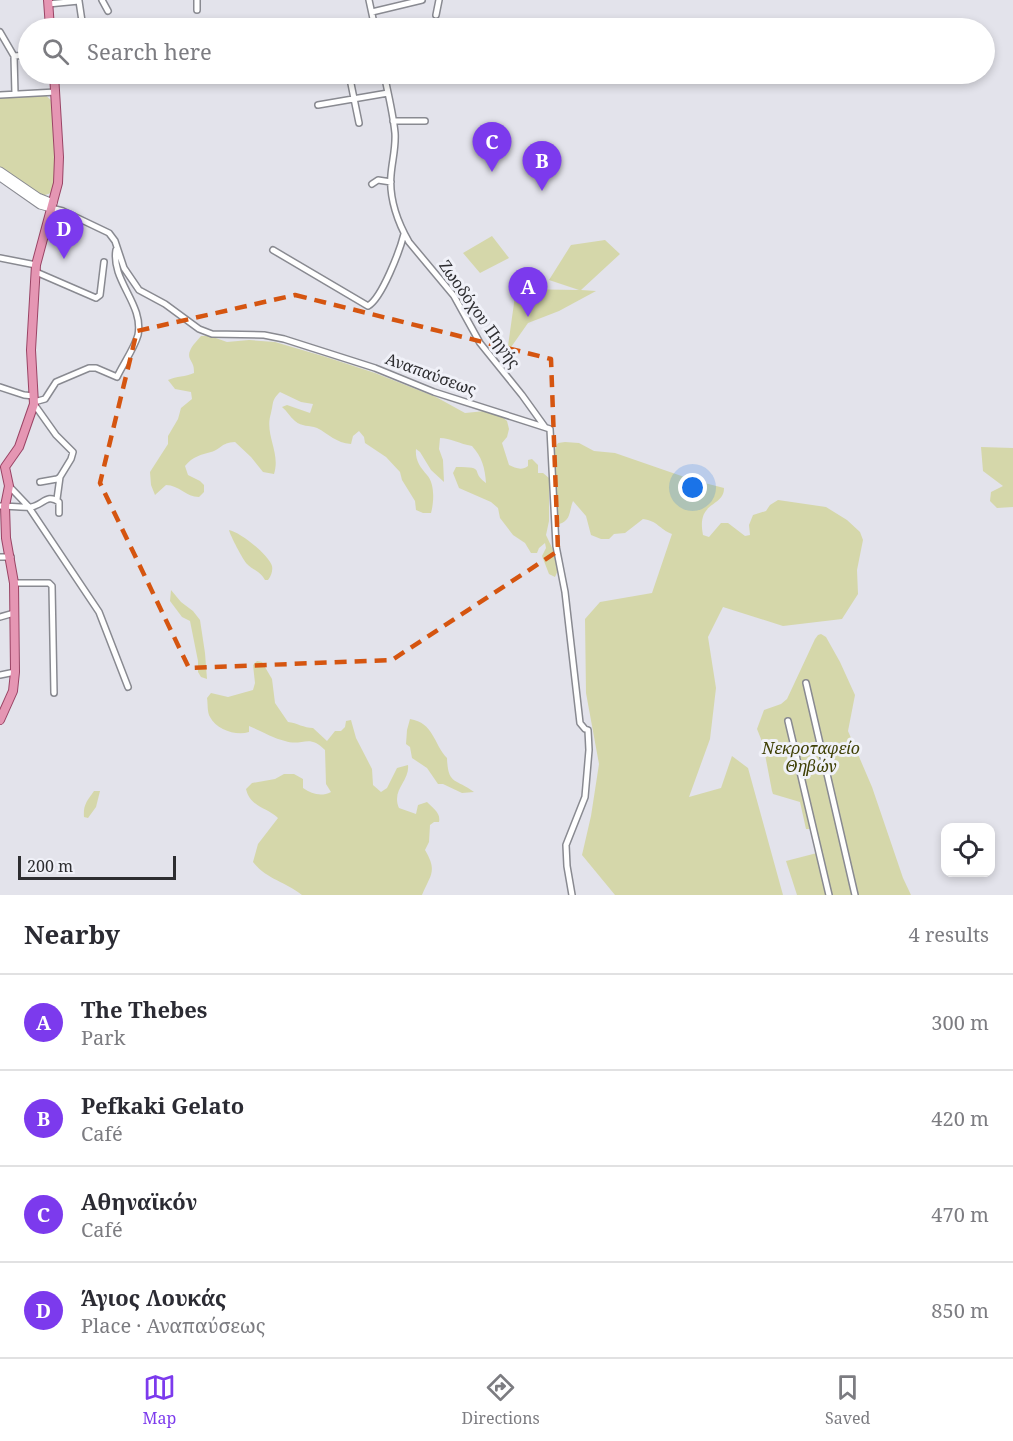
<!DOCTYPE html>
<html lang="en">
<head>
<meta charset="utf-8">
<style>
  :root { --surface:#fff; --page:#f7f7f7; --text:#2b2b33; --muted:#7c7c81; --line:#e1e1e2; --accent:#7c3aed }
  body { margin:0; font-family:"Noto Serif",serif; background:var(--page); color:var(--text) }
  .controls { position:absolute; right:18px; bottom:18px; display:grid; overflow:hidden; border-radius:12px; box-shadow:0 3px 9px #0003 }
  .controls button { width:54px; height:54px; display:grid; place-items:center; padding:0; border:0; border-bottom:2px solid var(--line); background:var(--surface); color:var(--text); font:30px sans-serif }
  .scale { position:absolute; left:18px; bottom:15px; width:158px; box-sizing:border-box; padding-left:6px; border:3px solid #2d2d30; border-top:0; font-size:16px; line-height:21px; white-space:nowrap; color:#2d2d30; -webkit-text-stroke:4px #f0f1f8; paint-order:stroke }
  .you { position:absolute; left:693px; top:488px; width:21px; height:21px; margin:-15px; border:4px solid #fff; border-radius:50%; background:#1a73e8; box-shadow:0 0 0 9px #1a73e833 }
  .badge { display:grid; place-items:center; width:39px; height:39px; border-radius:50%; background:var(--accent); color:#fff; font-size:20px; font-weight:700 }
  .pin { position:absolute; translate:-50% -50px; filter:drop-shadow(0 2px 3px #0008) }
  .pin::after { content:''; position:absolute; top:32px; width:21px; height:18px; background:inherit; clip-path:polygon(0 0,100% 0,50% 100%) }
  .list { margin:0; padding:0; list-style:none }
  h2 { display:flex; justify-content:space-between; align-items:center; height:78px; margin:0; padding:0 24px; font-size:26px }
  h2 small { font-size:20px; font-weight:400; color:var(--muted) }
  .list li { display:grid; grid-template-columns:39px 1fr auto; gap:18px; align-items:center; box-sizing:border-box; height:96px; padding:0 24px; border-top:2px solid var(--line) }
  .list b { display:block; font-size:22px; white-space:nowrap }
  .list p { margin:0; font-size:20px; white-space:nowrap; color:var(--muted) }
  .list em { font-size:20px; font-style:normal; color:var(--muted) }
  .icon { flex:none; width:33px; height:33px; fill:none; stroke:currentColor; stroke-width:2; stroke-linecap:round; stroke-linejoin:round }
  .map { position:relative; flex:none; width:1013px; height:895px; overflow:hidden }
  .search { position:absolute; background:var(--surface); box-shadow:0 3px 9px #0003; left:18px; right:18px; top:18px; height:66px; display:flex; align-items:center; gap:15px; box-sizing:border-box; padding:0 21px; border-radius:33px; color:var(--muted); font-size:22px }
  .sheet { height:462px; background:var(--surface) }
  nav { display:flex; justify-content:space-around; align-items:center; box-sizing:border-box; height:84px; border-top:2px solid var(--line); background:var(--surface); font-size:16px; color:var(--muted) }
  nav a { display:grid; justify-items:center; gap:3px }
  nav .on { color:var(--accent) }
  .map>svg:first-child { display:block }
  .green { fill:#d5d7aa }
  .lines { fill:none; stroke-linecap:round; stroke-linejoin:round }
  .minor-casing { stroke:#898a91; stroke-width:8 }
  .tertiary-casing { stroke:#898a91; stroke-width:9 }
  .primary-casing { stroke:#9a4465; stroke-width:10 }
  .minor { stroke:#fff; stroke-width:5 }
  .tertiary { stroke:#fff; stroke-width:7 }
  .primary { stroke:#e596b3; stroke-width:8 }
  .marked { fill:none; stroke:#d55510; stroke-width:4.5; stroke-dasharray:12 8; stroke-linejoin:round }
  .labels { text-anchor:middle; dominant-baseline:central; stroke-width:6; stroke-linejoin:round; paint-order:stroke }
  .street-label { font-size:16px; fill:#2d2d30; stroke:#f0f1f8 }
  .park-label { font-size:16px; font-style:italic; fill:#404106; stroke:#f0f1f8 }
</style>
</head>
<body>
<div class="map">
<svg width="1013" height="895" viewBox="0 0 1013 895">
  <rect width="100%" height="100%" fill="#e3e3eb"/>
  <path class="green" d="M 44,94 L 52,101 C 54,129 62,166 51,193 L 42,196 L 0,169 L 0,97 Z
    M 492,236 L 509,258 L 480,273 L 463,253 Z
    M 605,240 L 620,254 L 581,290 L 596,291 L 559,311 L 528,323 L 507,353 L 516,289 L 579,290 L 549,280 L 571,245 Z
    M 201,336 L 210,336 L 227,342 L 249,340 L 275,342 L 326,357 L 375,373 L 436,397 L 465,413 L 485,411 L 500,415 L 507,421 L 509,429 L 507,437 L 502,443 L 509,465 C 515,468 522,471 528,466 L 528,460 L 532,459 L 538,465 L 538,473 L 543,473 L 549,478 L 549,521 L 546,535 L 554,552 L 558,570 L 555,577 L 549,574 L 542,556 L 546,548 L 545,543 L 539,548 L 537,553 L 531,553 L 525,543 L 513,535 L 500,518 L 498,508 L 491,502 L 459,488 L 453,473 L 456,467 C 488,467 469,471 486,483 C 485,468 482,457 472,446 C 460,444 450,438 440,438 L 439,449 L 443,460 L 444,482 L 431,470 L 420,452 L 416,449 C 415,460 420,467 427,475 C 435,484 434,502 431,513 L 423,513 L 416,510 L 415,501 L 402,480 L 400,472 L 386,457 L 365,443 L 364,437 L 359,431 L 353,436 L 351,444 C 336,443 329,434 317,428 C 309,425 302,427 295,421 C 290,417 287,411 282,407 L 287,405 L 310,413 L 313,404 L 301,402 L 280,392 C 271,401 274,402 271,413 C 264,435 281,452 274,474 L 263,472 L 251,457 L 235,442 C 220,443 222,449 211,452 C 201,455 193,456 185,466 L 188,475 L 200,481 L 204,485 L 204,492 L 199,497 C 186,497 179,485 166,485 L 155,495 L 151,485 L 150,472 L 168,444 L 168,436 L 178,419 L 181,408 L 192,399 L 191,392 L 175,389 L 168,380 C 177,376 185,377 194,373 C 194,365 193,365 190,359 C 186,351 196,342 201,336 Z
    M 565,442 L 579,443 L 594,451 L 615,453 L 693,480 L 724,488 C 724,508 696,500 703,535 L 709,537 L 721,523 L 728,523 L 745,536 L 750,535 L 749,525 L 753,515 L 766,511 L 770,505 L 778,500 L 826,507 L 847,520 L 860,532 L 863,540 L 857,570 L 858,594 L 842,619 L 783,626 L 723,607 L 708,637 L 716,688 L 710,739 L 689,797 L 721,788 L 732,756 L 748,768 L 783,895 L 615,895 L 582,855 L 591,816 L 599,764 L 586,693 L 585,619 L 600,602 L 652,593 L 672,534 C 659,529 658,521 643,519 L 625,533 L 614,534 L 609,539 L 601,539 L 591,535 L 586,516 L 573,501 C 569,511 571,521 559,524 C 556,506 548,457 558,443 Z
    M 981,447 L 1013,448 L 1013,507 L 997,508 L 990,501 L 991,492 L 1003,486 L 983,471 Z
    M 229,530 C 240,532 269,555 272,566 C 273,571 271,576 268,580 L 265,580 C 260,571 253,570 247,564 C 243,560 230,535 229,530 Z
    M 171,590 L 181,602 L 193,611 L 200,620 L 205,653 L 207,679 L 201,677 L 198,672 L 198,661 L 190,621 L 182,617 L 170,601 Z
    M 821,634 L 826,637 L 840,662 L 855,695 L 848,731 L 872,787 L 903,878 L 911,895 L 797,895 L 786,861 L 817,853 L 811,829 L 806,829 L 800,802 L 773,794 L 772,791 L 763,744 L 757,729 L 764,710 L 781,704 L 787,699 L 815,639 L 818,635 Z
    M 257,661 L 262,662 L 272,679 L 275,703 L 288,722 C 297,723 304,728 313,728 L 327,741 L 335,731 L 341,731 L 345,727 L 346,721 L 351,720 L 356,738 L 372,769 L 373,785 L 381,792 L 387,788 L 397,768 L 408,765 C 410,781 391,790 399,808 L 416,814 L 418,805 L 427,802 C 433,808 441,813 439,822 L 434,822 L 430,825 L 429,842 L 425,850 C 438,872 430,875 422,895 L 302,895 C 286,882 266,879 253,862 L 258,844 L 278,818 C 267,807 250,807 246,789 L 252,783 L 275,779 L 284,774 L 294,774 L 303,779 L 303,788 C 312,794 321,797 331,792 L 326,784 L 325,750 C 309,733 302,747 285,741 C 273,738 261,731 249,726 L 249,732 C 236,736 217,730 210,717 C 207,712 208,704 207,698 L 211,693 L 228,697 L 253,690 L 255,683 L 253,665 Z
    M 410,719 C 434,723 433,743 447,758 C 448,785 455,778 474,792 L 462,793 L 443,784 L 438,784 L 427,768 L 412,758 L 410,747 L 406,744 L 407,730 Z
    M 94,791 L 100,791 L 96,807 L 88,818 L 84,817 C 83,805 87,801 94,791 Z"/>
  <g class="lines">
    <g class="minor-casing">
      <path id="minor" d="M 102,0 L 108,11
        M 369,0 L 375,28
        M 48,4 L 79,1 L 83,28
        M 197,10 L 197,0
        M 372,12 L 422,0
        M 436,15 L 439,0
        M 0,32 L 14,56 L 15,94
        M 14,56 L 28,55
        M 349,74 L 359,123
        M 384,74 C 388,93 393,113 395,133 C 396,148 392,161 391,175 C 389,198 398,223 409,242 L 454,296 L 480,343 L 522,395 L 545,427
        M 0,95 L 56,92
        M 318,105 L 388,93
        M 393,121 L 425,121
        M 372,184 L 378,180 L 391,182
        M 51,208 L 63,211 L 109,233 L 115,241 L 124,268 L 139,290 L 165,304 L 199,329 L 212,334 L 264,335 L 284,339 L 375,368 L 434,392 L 550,429 L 556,546 L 565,592 L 580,723 L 585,729 L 588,730 L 589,750 L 585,797 L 566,845 L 567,866 L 572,895
        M 273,250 L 368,306 C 382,298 400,250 404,234
        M 0,258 L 36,265
        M 36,272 L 96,298 L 100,295 L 104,262
        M 0,387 L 24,395 L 34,396
        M 34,402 L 45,399 L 56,382 L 89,368 L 96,368 L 117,377 C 123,364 134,349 138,335 C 144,304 111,281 116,250
        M 34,404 L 56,435 L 73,452 L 71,459 L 60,477 L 57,479 L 40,482
        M 9,486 L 28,506 L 99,612 L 128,687
        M 57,499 L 60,477
        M 0,506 C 8,506 25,508 31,507 C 43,505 47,493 59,502 L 59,513
        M 0,557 L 11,557
        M 14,583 L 49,583 L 52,586 L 54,693
        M 0,617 L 14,613
        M 0,675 L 15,672
        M 806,683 L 855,895
        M 788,721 L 829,895"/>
    </g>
    <g class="tertiary-casing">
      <path id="tertiary" d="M 0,171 L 38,197 L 53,203
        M 0,177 L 40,205 L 51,208"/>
    </g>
    <g class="primary-casing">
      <path id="primary" d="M 48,0 L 50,28
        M 0,720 L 13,691 L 15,672 L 14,583 L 6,538 L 5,506 L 9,486 L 5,467 L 19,447 L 34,404 L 31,350 L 36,265 L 58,183 L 59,157 L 54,74"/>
    </g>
    <use href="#minor" class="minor"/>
    <use href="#tertiary" class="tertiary"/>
    <use href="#primary" class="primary"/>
  </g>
  <path class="marked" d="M 295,295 L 551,359 L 558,551 L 392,660 L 189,668 L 100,483 L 137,331 Z"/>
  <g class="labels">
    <g class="street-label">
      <text transform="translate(480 314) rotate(55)">Ζωοδόχου Πηγής</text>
      <text transform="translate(431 374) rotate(20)">Αναπαύσεως</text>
    </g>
    <g class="park-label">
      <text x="811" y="748">Νεκροταφείο<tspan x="811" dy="18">Θηβών</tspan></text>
    </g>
  </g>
</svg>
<div class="controls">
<button><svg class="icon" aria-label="locate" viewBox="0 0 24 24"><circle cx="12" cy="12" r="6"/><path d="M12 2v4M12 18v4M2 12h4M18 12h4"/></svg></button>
</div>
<div class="scale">200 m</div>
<div class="you"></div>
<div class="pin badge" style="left:528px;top:317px">A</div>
<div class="pin badge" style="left:542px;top:191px">B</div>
<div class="pin badge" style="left:492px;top:172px">C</div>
<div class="pin badge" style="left:64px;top:259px">D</div>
<div class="search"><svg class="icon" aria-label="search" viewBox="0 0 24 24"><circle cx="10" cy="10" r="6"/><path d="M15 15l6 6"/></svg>Search here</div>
</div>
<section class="sheet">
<h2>Nearby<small>4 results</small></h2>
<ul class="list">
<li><span class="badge">A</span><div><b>The Thebes</b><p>Park</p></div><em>300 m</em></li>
<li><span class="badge">B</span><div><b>Pefkaki Gelato</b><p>Café</p></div><em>420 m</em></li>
<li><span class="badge">C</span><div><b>Αθηναϊκόν</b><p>Café</p></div><em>470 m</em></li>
<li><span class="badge">D</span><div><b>Άγιος Λουκάς</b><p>Place · Αναπαύσεως</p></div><em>850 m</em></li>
</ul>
</section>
<nav>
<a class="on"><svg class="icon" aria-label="map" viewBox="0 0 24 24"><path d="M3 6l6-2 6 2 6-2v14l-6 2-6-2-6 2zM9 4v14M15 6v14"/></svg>Map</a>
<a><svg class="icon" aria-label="directions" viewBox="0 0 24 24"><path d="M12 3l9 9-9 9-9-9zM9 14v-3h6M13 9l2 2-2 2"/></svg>Directions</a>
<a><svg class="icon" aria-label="saved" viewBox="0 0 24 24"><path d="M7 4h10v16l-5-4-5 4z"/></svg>Saved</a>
</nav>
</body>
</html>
